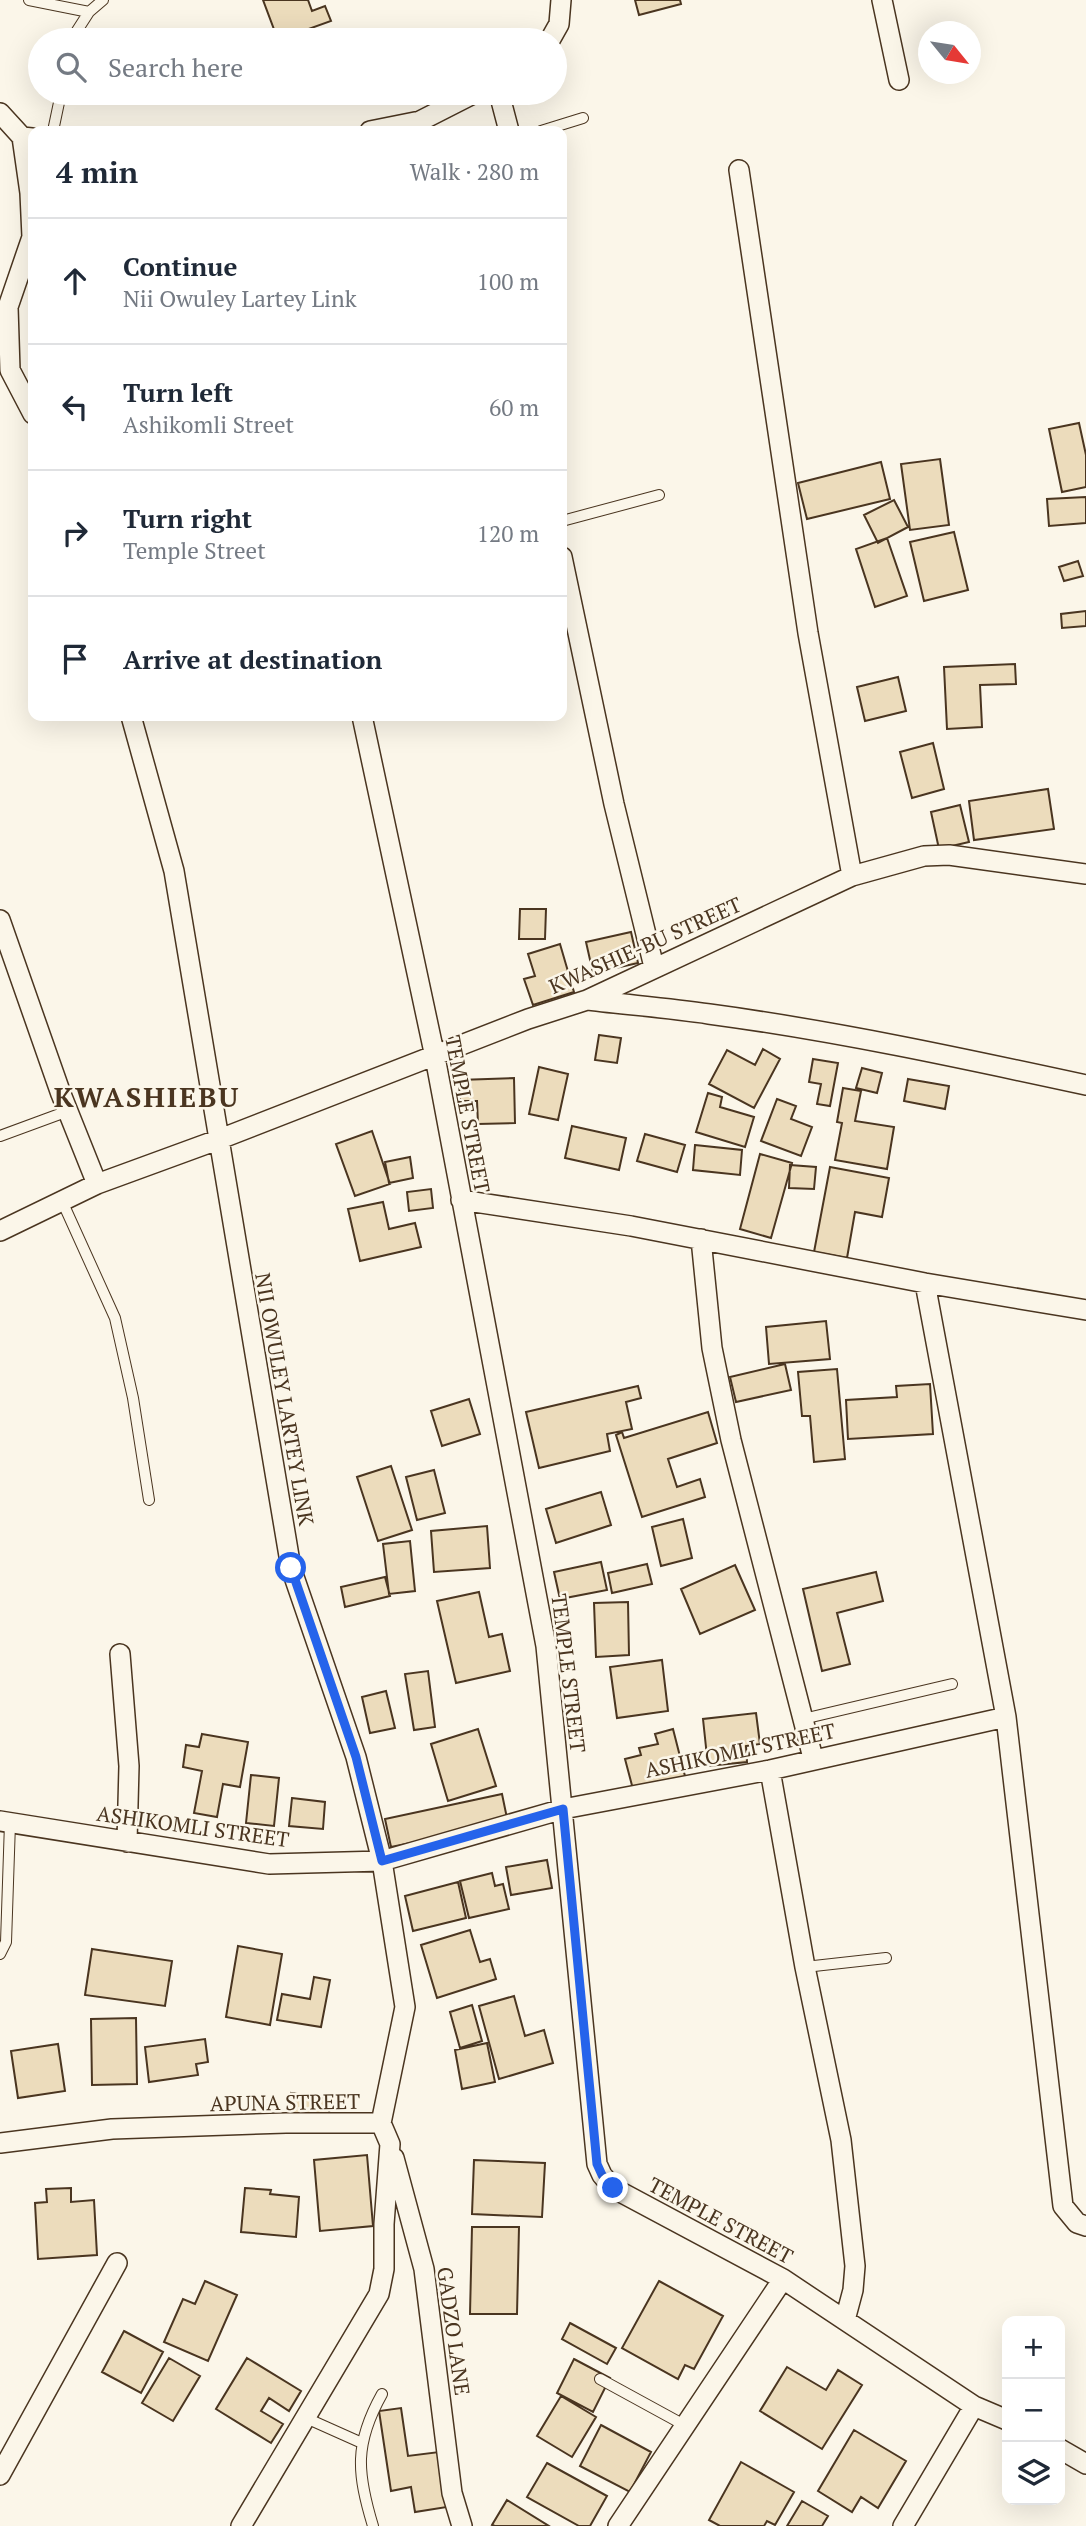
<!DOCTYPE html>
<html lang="en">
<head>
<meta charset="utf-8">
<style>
  :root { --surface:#fff; --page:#f6f6f7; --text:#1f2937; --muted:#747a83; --line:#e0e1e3 }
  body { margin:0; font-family:"PT Serif",serif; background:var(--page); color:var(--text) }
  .controls { position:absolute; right:21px; bottom:21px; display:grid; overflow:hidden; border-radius:14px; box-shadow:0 7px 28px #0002 }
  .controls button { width:63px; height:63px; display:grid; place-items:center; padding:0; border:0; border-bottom:2px solid var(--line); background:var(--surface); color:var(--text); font:35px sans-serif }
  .compass { position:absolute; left:918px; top:21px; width:63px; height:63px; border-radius:50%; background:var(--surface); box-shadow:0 7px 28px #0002; rotate:120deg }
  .stop { position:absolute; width:21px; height:21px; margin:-16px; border:5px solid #2563eb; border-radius:50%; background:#fff }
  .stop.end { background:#2563eb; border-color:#fff; box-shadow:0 2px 7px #0008 }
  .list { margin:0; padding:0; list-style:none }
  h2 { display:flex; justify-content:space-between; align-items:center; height:91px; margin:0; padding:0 28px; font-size:30px }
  h2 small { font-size:23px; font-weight:400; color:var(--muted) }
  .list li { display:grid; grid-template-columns:46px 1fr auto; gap:21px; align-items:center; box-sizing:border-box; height:126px; padding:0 28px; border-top:2px solid var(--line) }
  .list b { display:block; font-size:26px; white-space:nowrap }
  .list p { margin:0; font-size:23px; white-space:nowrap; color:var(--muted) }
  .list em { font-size:23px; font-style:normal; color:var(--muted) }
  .icon { flex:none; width:38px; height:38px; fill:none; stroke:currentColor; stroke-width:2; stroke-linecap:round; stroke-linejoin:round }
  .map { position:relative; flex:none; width:1086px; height:2526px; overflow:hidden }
  .search { position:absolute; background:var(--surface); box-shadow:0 7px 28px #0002; left:28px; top:28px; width:539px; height:77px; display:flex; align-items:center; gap:18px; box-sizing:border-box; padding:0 24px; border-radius:38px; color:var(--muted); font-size:26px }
  .panel { position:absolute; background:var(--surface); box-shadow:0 7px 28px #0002; left:28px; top:126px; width:539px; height:595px; border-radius:14px }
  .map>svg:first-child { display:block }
  .building { fill:#ecdcbc; stroke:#4a3520; stroke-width:2 }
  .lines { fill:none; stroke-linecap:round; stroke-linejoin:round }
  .service-casing { stroke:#4a3520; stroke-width:12 }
  .minor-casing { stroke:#4a3520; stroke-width:22 }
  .service { stroke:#fbf6e9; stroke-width:10 }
  .minor { stroke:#fbf6e9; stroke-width:19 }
  .route { stroke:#2563eb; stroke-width:9 }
  .labels { text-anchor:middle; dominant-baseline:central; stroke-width:5; stroke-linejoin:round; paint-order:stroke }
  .street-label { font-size:21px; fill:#4a3520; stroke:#fbf6e9 }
  .district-label { font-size:28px; font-weight:bold; letter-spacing:2px; fill:#4a3520; stroke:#fbf6e9 }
</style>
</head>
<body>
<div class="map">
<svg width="1086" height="2526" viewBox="0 0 1086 2526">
  <rect width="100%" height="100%" fill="#fbf6e9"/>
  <path class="building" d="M 263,0 L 308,0 L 312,11 L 325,6 L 331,21 L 278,40 Z
    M 635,0 L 680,0 L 681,4 L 639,15 Z
    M 1079,423 L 1086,455 L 1086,487 L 1062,492 L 1049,429 Z
    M 940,459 L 949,525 L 910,530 L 901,464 Z
    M 881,462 L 890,499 L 807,519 L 798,483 Z
    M 1086,497 L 1086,523 L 1049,526 L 1047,499 Z
    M 894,500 L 908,527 L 878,543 L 864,515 Z
    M 954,532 L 968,590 L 924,601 L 910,542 Z
    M 887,538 L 907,596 L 875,607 L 856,549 Z
    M 1078,561 L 1083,576 L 1064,581 L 1059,567 Z
    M 1086,611 L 1086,626 L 1062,628 L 1061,614 Z
    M 1015,664 L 1016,684 L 980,685 L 982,727 L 947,729 L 944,667 Z
    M 898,677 L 906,711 L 865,721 L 857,687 Z
    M 933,743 L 944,789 L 912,798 L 900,752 Z
    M 1048,789 L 1054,829 L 974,840 L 969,801 Z
    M 960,805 L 969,842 L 939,849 L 931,812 Z
    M 520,909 L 546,909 L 545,939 L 519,939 Z
    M 631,932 L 638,963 L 593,973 L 586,942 Z
    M 560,944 L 574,992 L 533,1005 L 524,979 L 535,976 L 528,954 Z
    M 599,1035 L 621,1038 L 617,1063 L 595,1060 Z
    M 763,1049 L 780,1059 L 754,1108 L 709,1084 L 727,1050 L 755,1065 Z
    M 813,1059 L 838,1063 L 830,1106 L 817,1104 L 821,1084 L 809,1082 Z
    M 539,1067 L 568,1074 L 558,1120 L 529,1114 Z
    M 862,1068 L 882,1073 L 877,1093 L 856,1088 Z
    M 514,1078 L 515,1123 L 478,1124 L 477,1101 L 460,1101 L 459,1080 Z
    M 908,1079 L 949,1086 L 945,1109 L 904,1101 Z
    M 843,1088 L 861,1091 L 855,1121 L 894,1127 L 887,1169 L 835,1160 L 842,1123 L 837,1122 Z
    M 708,1093 L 722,1097 L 720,1107 L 754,1117 L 745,1147 L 696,1132 Z
    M 777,1099 L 796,1106 L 791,1119 L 812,1127 L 801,1156 L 761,1141 Z
    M 572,1126 L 626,1138 L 619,1170 L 565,1158 Z
    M 372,1131 L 390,1184 L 355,1196 L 336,1144 Z
    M 645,1134 L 685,1145 L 677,1172 L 637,1161 Z
    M 695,1145 L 742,1150 L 740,1175 L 693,1170 Z
    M 760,1154 L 792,1163 L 771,1238 L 740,1229 Z
    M 410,1157 L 413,1178 L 389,1183 L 385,1162 Z
    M 790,1165 L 816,1167 L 814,1189 L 789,1188 Z
    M 830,1167 L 889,1178 L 882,1217 L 855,1212 L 847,1258 L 814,1252 Z
    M 431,1189 L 433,1208 L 409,1211 L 407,1192 Z
    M 383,1202 L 389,1229 L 415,1223 L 421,1247 L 360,1261 L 348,1209 Z
    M 826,1321 L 830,1359 L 769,1364 L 766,1327 Z
    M 785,1364 L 791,1390 L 736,1402 L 730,1377 Z
    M 837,1369 L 845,1459 L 814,1462 L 810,1416 L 802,1416 L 798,1372 Z
    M 930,1384 L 933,1434 L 848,1439 L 846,1400 L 897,1397 L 896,1386 Z
    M 638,1386 L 641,1398 L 626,1402 L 632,1429 L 607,1434 L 610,1451 L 539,1468 L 526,1412 Z
    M 469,1399 L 480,1434 L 442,1446 L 431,1411 Z
    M 708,1412 L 717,1443 L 668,1459 L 677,1487 L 700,1479 L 705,1497 L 642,1517 L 616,1435 L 622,1432 L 624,1438 Z
    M 391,1466 L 412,1530 L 378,1541 L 357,1477 Z
    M 434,1470 L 445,1513 L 417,1520 L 406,1477 Z
    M 601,1492 L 611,1525 L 556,1543 L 546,1509 Z
    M 683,1519 L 692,1558 L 661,1566 L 652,1527 Z
    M 487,1526 L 490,1568 L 434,1572 L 431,1531 Z
    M 410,1541 L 415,1591 L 389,1594 L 383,1544 Z
    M 601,1562 L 607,1590 L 560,1599 L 554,1572 Z
    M 647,1564 L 652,1584 L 612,1593 L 608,1573 Z
    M 735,1565 L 755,1610 L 700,1634 L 681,1589 Z
    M 876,1572 L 883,1601 L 837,1613 L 850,1664 L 822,1671 L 803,1589 Z
    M 385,1577 L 390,1596 L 345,1607 L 341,1587 Z
    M 479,1592 L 489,1637 L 502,1634 L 510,1671 L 456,1683 L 437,1601 Z
    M 628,1602 L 629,1655 L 596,1657 L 594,1603 Z
    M 662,1660 L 668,1711 L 617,1718 L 610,1667 Z
    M 428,1671 L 435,1727 L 414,1730 L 405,1674 Z
    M 386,1691 L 395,1728 L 370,1733 L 362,1697 Z
    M 756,1713 L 760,1744 L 746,1746 L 747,1762 L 708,1766 L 703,1719 Z
    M 478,1729 L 496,1786 L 448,1801 L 431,1744 Z
    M 673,1729 L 686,1780 L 634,1793 L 625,1759 L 641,1755 L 639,1748 L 658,1744 L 655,1734 Z
    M 202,1734 L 248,1742 L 240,1787 L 223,1784 L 217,1817 L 194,1813 L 202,1771 L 183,1767 L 186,1745 L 199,1747 Z
    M 251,1775 L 279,1778 L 274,1826 L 246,1823 Z
    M 502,1794 L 508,1823 L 391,1847 L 385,1819 Z
    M 292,1798 L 325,1802 L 323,1829 L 289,1826 Z
    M 547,1860 L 552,1888 L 511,1895 L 506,1867 Z
    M 492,1873 L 495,1886 L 503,1884 L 509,1909 L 469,1918 L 460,1881 Z
    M 458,1882 L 466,1918 L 413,1931 L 405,1896 Z
    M 470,1930 L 480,1962 L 490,1959 L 496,1979 L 437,1998 L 421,1945 Z
    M 238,1946 L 282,1954 L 270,2025 L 226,2017 Z
    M 92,1949 L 172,1961 L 165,2006 L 85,1995 Z
    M 314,1977 L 330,1980 L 321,2027 L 277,2020 L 282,1994 L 310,1999 Z
    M 514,1996 L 525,2036 L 544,2030 L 553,2063 L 499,2079 L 479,2006 Z
    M 472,2005 L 482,2041 L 460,2048 L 450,2012 Z
    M 136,2018 L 137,2084 L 92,2085 L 91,2019 Z
    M 205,2039 L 208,2062 L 196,2064 L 198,2075 L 149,2082 L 145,2047 Z
    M 487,2043 L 495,2082 L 462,2089 L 455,2050 Z
    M 58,2044 L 65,2091 L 18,2098 L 11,2051 Z
    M 291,2093 L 331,2099 L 328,2119 L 288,2113 Z
    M 367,2155 L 373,2226 L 320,2231 L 314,2160 Z
    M 474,2160 L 545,2163 L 542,2217 L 472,2214 Z
    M 71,2188 L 71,2202 L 94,2200 L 97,2255 L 38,2259 L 35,2203 L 47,2202 L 46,2189 Z
    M 245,2188 L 271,2190 L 270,2194 L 299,2197 L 296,2237 L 241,2232 Z
    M 472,2227 L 519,2227 L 517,2314 L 470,2314 Z
    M 205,2281 L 237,2295 L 208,2361 L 164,2342 L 183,2299 L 195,2304 Z
    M 659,2281 L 723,2316 L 694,2369 L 685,2365 L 678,2379 L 622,2348 Z
    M 570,2323 L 616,2348 L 607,2364 L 562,2339 Z
    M 124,2331 L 163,2352 L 141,2393 L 102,2372 Z
    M 169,2358 L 200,2376 L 173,2421 L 142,2403 Z
    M 247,2358 L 301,2391 L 289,2411 L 269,2398 L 261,2411 L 283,2424 L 271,2443 L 216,2409 Z
    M 574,2359 L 610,2378 L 593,2412 L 557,2393 Z
    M 787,2367 L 826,2390 L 838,2370 L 862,2385 L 822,2449 L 760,2411 Z
    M 561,2396 L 596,2417 L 572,2457 L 537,2436 Z
    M 401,2408 L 408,2456 L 439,2452 L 447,2507 L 415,2512 L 411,2487 L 391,2491 L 379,2411 Z
    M 601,2425 L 651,2452 L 630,2492 L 580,2466 Z
    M 854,2430 L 906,2461 L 878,2508 L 861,2497 L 852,2512 L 818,2491 Z
    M 741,2462 L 794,2492 L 775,2525 L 767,2521 L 764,2526 L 720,2526 L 709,2520 Z
    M 547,2463 L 607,2496 L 590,2526 L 579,2526 L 527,2497 Z
    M 507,2500 L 549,2526 L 495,2526 L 492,2525 Z
    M 802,2501 L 828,2516 L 822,2526 L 787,2526 Z"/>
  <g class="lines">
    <g class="service-casing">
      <path id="service" d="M 29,0 L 89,12
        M 71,40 L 89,12 L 103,0
        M 53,131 L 61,93
        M 541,131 L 583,118
        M 562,521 L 659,495
        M 0,1136 L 68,1111
        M 62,1201 L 115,1318 L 133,1398 L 149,1500
        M 803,1719 L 952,1684
        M 0,1954 L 6,1942 L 10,1823
        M 805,1967 L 886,1958
        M 600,2379 L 686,2426
        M 306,2418 L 362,2443
        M 373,2526 C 357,2473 354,2444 382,2394"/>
    </g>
    <g class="minor-casing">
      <path id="minor" d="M 882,0 L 899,80
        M 550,40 L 559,24 L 561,0
        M 499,93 L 509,131
        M 0,113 L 22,137 L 32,138
        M 370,131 L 420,121 L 475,93
        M 22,137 L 30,193 L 32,237 L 8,307 L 10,370 L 33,414
        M 739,170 L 808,633 L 852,876
        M 562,557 L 614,804 L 654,967
        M 131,716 L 174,871 L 291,1568 L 356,1757 L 382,1861 L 405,2007 L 381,2123
        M 362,716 L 435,1057 L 546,1646 L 597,2164 L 602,2175 L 613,2188 L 783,2279 L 974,2406 L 1007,2420
        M 0,920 L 61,1094 L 97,1184
        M 588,1000 C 628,1005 669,1008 709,1014 C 836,1031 961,1058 1086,1085
        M 461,1200 L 631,1226 L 925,1283 L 1086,1310
        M 0,1231 L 97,1184 L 220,1139 L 528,1019 L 587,1000 L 852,876 L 924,856 L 949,855 L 1086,874
        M 701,1239 L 712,1348 L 731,1440 L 813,1758
        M 925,1283 L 1006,1717
        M 120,1654 L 129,1766 L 127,1842
        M 770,1770 L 805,1967 L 841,2140 L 855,2266 L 853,2290 L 845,2320
        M 0,1821 L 269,1864 L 382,1861 L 563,1809 L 770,1770 L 1006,1717 L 1063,2206 L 1077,2223 L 1086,2226
        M 0,2143 L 112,2129 L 286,2123 L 381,2123
        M 394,2158 L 424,2269 L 452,2493 L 462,2526
        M 1060,2449 L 1086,2464
        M 0,2475 L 117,2263
        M 241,2526 L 379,2294 L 384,2269 L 384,2224 L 390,2144 L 381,2123
        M 618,2526 L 783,2279
        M 903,2526 L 974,2406"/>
    </g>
    <use href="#service" class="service"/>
    <use href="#minor" class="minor"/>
  </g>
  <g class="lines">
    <path class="route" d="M 291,1568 L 356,1757 L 382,1861 L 563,1809 L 597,2164 L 602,2175 L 613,2188"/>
  </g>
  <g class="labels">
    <g class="street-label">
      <text transform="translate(645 945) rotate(-24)">KWASHIE-BU STREET</text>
      <text transform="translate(468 1114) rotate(79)">TEMPLE STREET</text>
      <text transform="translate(285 1399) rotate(80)">NII OWULEY LARTEY LINK</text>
      <text transform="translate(569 1673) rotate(83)">TEMPLE STREET</text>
      <text transform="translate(740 1750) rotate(-12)">ASHIKOMLI STREET</text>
      <text transform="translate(193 1826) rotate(8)">ASHIKOMLI STREET</text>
      <text transform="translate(285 2102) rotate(-1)">APUNA STREET</text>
      <text transform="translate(721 2220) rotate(28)">TEMPLE STREET</text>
      <text transform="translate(454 2331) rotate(82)">GADZO LANE</text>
    </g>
    <g class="district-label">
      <text x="147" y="1096">KWASHIEBU</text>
    </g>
  </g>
</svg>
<div class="controls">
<button>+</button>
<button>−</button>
<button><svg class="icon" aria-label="layers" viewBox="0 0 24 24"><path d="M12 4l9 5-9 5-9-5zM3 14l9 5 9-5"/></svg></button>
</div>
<svg class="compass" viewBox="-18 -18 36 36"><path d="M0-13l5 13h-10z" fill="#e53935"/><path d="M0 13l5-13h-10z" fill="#747a83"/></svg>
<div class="stop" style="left:291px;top:1568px"></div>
<div class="stop end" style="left:613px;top:2188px"></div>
<div class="search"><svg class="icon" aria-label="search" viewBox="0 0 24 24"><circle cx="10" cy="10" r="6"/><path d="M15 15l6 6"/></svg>Search here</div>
<section class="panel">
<h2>4 min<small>Walk · 280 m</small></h2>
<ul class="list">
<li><svg class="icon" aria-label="ahead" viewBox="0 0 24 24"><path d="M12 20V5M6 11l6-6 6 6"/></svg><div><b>Continue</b><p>Nii Owuley Lartey Link</p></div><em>100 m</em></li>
<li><svg class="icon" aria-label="left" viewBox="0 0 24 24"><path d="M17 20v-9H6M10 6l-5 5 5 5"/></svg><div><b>Turn left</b><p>Ashikomli Street</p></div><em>60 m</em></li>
<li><svg class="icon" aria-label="right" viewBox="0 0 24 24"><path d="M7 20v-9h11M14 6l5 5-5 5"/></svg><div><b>Turn right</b><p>Temple Street</p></div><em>120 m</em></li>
<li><svg class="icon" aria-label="arrive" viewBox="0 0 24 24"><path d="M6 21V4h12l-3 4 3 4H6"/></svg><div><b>Arrive at destination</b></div></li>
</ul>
</section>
</div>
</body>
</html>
